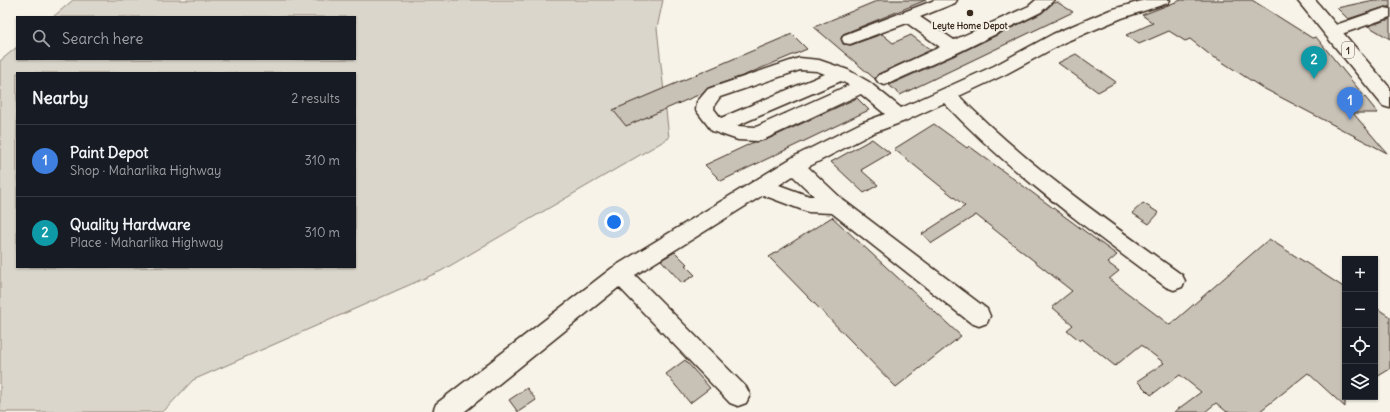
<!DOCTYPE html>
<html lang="en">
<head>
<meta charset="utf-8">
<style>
  :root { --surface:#171b24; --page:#242831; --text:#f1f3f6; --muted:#9ea1a6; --line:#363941; --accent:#b45309 }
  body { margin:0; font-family:Delius,sans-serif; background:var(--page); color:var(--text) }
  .controls { position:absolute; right:12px; bottom:12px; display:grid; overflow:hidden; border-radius:0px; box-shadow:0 1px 3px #0004 }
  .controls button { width:36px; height:36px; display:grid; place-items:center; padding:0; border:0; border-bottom:1px solid var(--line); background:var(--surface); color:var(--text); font:20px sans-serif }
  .you { position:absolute; left:614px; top:222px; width:14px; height:14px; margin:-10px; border:3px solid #fff; border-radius:50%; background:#1a73e8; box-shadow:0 0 0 6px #1a73e833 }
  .badge { display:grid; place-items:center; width:26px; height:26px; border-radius:50%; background:var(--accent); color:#fff; font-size:13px; font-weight:700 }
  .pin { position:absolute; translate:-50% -33px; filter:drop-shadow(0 1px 2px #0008) }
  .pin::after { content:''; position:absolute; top:21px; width:14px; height:12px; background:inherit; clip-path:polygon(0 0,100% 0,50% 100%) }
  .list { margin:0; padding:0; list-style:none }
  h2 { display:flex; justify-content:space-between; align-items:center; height:52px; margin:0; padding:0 16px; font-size:17px }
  h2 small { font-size:13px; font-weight:400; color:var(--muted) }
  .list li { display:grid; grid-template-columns:26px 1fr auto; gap:12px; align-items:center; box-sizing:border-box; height:72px; padding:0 16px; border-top:1px solid var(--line) }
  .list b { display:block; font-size:15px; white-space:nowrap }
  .list p { margin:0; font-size:13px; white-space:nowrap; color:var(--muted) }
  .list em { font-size:13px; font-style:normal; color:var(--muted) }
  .icon { flex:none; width:22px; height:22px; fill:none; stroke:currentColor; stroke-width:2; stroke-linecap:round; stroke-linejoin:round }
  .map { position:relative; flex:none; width:1390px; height:412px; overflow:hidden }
  .search { position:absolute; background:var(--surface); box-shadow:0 1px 3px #0004; left:16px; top:16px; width:340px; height:44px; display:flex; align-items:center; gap:10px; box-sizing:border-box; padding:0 14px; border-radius:0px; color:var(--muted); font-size:15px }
  .panel { position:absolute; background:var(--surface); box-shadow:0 1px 3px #0004; left:16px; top:72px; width:340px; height:196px; border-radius:0px }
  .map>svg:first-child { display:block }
  .green { fill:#dbd6cb; stroke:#8b8074; fill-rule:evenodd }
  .building { fill:#c8c1b6; stroke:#3b2a1e }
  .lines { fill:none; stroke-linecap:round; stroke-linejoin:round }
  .minor-casing { stroke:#3b2a1e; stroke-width:3 }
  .major-casing { stroke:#3b2a1e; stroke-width:3 }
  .minor { fill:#f7f3e8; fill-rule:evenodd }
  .major { fill:#f7f3e8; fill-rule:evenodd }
  .poi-dot { fill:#3b2a1e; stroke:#f7f3e8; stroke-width:1.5 }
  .labels { text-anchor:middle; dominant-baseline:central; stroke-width:3.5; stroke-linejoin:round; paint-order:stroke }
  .far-poi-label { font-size:9px; font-weight:bold; fill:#3b2a1e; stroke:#f7f3e8 }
  .shield { fill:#f7f3e8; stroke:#73665b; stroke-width:1 }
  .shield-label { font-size:10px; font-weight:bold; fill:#3b2a1e }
</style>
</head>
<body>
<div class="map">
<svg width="1390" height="412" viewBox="0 0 1390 412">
  <rect width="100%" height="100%" fill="#f7f3e8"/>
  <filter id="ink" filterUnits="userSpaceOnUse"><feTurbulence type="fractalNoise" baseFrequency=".025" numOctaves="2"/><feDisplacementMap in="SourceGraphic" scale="8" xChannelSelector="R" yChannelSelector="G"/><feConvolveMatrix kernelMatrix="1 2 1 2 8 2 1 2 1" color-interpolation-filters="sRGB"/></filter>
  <g filter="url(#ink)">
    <path class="green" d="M 73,0 L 663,0 L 657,28 L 669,138 L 441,271 L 193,380 L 163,412 L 0,412 L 0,61 L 17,47 L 17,59 L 355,59 L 355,17 L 53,17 ZM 17,73 L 355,73 L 355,267 L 17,267 Z"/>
    <path class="building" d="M 879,0 L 926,0 L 843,34 L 841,38 L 843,44 L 851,45 L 882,34 L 893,43 L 911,35 L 931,50 L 878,74 L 875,79 L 814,27 Z
      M 1181,0 L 1252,0 L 1312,38 L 1316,37 L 1378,113 L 1353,113 L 1387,153 L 1261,87 L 1216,58 L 1214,58 L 1190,39 L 1185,41 L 1169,31 L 1139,44 L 1126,35 L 1153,23 L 1142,15 Z
      M 1374,0 L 1390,0 L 1390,7 L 1385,7 L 1348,19 L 1337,8 Z
      M 1057,2 L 1073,12 L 900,95 L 889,85 L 960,53 L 1042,13 L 1052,4 Z
      M 1390,19 L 1390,39 L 1368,26 Z
      M 792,34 L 807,49 L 745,75 L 708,88 L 703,93 L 626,126 L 613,110 Z
      M 1076,54 L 1116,82 L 1098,92 L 1058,63 Z
      M 857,98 L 869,110 L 721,181 L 705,165 L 754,142 L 766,140 Z
      M 934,124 L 967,148 L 969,146 L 1117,255 L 1108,263 L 1119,271 L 1109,279 L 1170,325 L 1269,239 L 1345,288 L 1345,407 L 1308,373 L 1259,412 L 1227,412 L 1216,403 L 1205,412 L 1174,412 L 1201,392 L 1180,375 L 1151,395 L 1137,381 L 1164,363 L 1141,345 L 1115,366 L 1082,339 L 1080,341 L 1067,330 L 1073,325 L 1052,307 L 1072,291 L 976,215 L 932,243 L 922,234 L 965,206 L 894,149 Z
      M 872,139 L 890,153 L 861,170 L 878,185 L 864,193 L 831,162 Z
      M 1143,203 L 1159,213 L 1149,224 L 1132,213 Z
      M 832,217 L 961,336 L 896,387 L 769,257 Z
      M 675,252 L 687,264 L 685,265 L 695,275 L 682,283 L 661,260 Z
      M 1375,307 L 1390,317 L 1390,369 L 1375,378 Z
      M 685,360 L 710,388 L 690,403 L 666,374 Z
      M 527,388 L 536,400 L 518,412 L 509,400 Z"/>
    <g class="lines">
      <g class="minor-casing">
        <path id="minor" d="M 935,0 L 957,0 L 955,3 L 920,17 L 954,40 L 1029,6 L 1036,0 L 1054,0 L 1041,12 L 959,52 L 885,85 L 879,83 L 876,79 L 879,75 L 940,47 L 907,23 L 850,44 L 844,43 L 842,39 L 844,35 Z
          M 1145,0 L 1170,0 L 1168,3 L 1122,18 L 1065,42 L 1006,74 L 959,96 C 1026,164 1104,219 1182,275 L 1185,281 L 1182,287 L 1174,290 L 1166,287 C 1089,230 1011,173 944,103 L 905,121 L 873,133 L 808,167 L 843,200 L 987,309 L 990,316 L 987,323 L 979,326 L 971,323 L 832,213 L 808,212 L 763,195 L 635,275 L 746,387 L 750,395 L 746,403 L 738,406 L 730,403 L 619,287 L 464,412 L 433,412 L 436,404 L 612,268 L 795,156 L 861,123 L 885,114 L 861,94 L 765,139 L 758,141 L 738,140 L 712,131 L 696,110 L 697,102 L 708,89 L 799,58 L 819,60 L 848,70 L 869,82 L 901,108 L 994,66 L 1053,34 L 1110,10 ZM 800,70 L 817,71 L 825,74 L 721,118 L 714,109 L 715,104 L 720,97 ZM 841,81 L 849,85 L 756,127 L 736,126 ZM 793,176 L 814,196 L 809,196 L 779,185 Z
          M 1385,8 L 1390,9 L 1390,17 L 1333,37 L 1327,36 L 1325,32 L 1327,28 Z"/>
      </g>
      <g class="major-casing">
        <path id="major" d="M 1297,0 L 1315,0 L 1390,88 L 1390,108 L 1383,106 Z"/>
      </g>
      <use href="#minor" class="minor"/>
      <use href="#major" class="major"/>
    </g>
  </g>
  <circle class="poi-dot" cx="970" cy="13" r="4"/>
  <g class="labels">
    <g class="far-poi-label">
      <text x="970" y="25">Leyte Home Depot</text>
    </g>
    <rect class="shield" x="1342" y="42" width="12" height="16" rx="3"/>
    <g class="shield-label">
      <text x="1348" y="50">1</text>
    </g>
  </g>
</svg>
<div class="controls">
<button>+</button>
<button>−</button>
<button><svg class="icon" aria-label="locate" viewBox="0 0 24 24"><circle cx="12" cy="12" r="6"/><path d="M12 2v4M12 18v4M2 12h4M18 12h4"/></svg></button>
<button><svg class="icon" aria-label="layers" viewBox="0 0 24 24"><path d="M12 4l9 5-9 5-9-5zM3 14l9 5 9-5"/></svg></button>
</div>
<div class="you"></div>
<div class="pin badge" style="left:1350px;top:120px;background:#3f7fe0">1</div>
<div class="pin badge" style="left:1314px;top:79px;background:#0f9aa8">2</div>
<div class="search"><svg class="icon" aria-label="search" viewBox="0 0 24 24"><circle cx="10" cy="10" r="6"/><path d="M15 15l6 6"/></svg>Search here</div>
<section class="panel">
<h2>Nearby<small>2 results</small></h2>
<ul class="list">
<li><span class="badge" style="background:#3f7fe0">1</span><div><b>Paint Depot</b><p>Shop · Maharlika Highway</p></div><em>310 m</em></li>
<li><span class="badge" style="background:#0f9aa8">2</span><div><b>Quality Hardware</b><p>Place · Maharlika Highway</p></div><em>310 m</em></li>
</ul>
</section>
</div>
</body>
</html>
